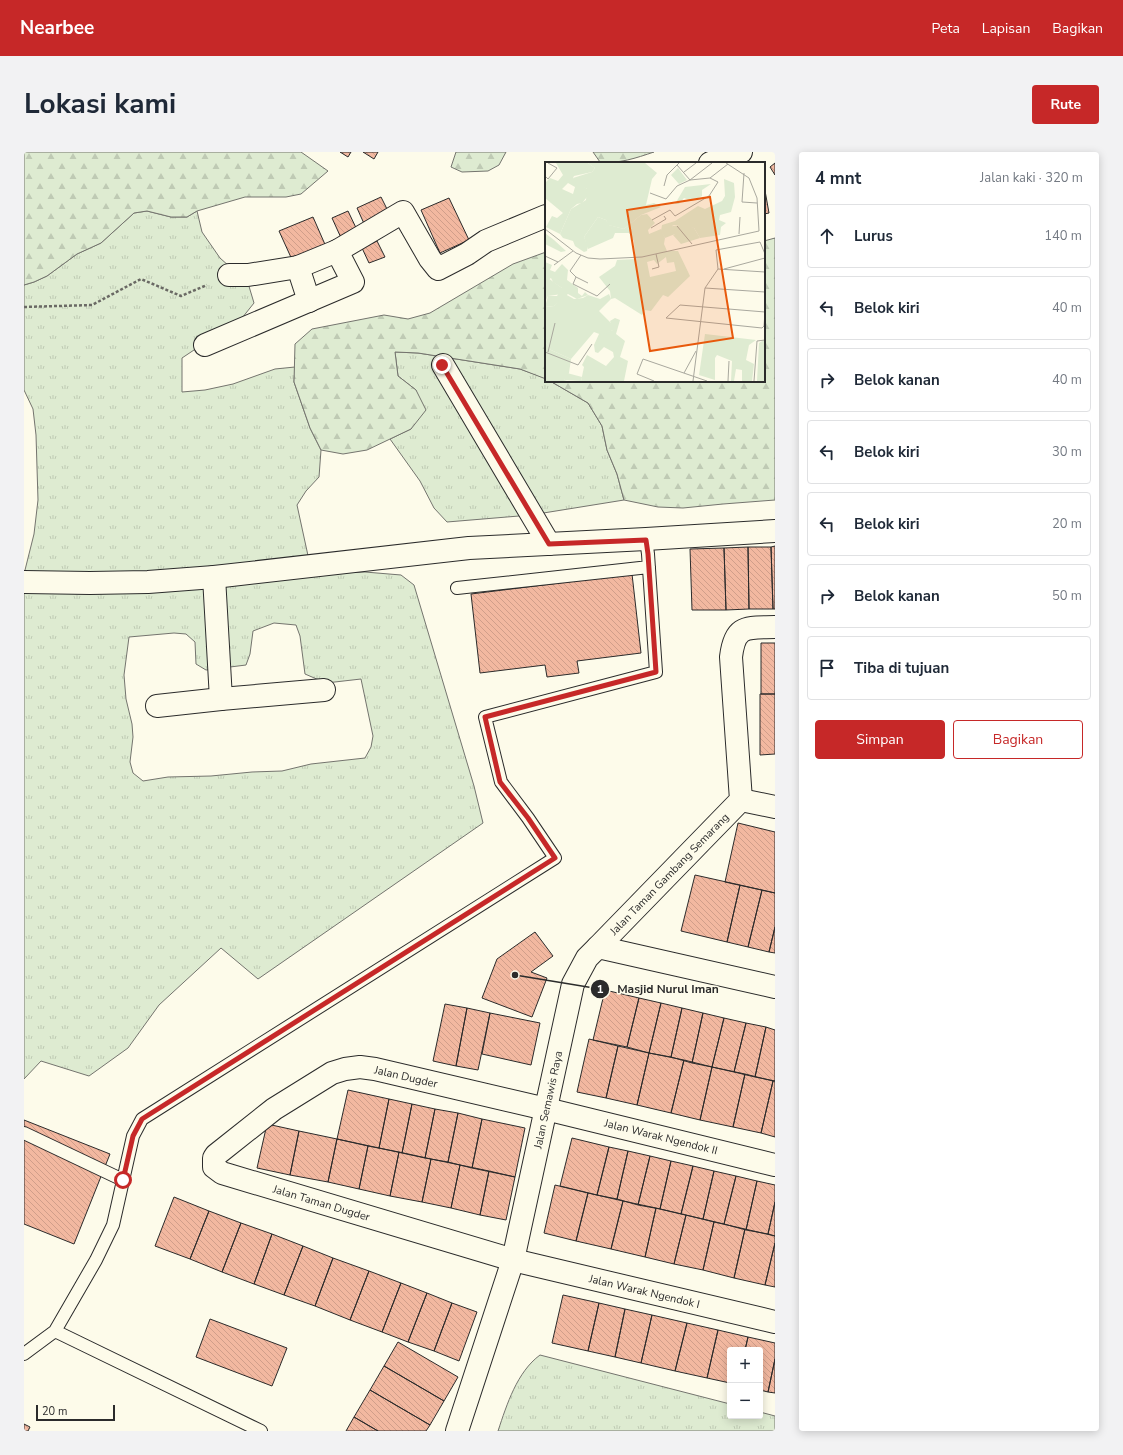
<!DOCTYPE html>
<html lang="id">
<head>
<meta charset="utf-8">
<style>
  :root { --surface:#fff; --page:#f2f2f3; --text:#1f2937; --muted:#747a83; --line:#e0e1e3; --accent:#c62828 }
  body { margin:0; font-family:"Nunito Sans",sans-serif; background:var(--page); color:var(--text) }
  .controls { position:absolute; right:12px; bottom:12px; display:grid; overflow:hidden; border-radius:4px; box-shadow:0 2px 10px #0003 }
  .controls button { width:36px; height:36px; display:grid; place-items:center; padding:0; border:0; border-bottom:1px solid var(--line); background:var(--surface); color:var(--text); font:20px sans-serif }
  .scale { position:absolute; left:12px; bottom:10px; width:79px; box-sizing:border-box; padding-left:4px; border:2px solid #2b2b2b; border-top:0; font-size:11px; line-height:14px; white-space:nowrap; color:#2b2b2b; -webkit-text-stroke:3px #fdfbea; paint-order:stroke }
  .stop { position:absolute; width:12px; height:12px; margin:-9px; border:3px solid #c62828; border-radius:50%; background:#fff }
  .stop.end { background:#c62828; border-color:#fff; box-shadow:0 1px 4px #0008 }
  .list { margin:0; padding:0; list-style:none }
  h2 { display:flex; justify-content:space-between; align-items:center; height:52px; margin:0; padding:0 16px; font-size:17px }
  h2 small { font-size:13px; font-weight:400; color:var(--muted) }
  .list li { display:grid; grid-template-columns:26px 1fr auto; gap:12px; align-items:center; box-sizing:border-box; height:64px; margin:0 8px 8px; padding:0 8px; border:1px solid var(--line); border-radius:4px }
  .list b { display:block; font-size:15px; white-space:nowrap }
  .list em { font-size:13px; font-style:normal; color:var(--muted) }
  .actions { display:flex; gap:8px; padding:12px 16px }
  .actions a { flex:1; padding:9px 0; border:1px solid var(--accent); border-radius:4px; text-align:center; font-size:14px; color:var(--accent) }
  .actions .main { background:var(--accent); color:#fff }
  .icon { flex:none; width:22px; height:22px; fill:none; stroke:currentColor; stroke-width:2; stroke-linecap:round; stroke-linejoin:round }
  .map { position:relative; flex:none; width:751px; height:1279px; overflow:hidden; border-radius:4px }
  header { display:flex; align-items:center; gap:24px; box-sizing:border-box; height:56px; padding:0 20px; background:var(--accent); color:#fff }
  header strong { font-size:19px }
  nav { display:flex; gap:22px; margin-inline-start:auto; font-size:14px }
  .intro { display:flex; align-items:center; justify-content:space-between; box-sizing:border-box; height:96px; padding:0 24px }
  h1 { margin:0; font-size:28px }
  .button { padding:10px 18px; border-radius:4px; background:var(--accent); color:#fff; font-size:14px; font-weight:700 }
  main { display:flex; gap:24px; padding:0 24px }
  aside { flex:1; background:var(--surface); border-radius:4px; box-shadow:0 2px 10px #0003 }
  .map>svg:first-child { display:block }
  .grass { fill:url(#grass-tufts); stroke:#74746e; fill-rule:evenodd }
  .forest { fill:url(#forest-firs); stroke:#74746e }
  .building { fill:url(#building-back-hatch); stroke:#2b2b2b }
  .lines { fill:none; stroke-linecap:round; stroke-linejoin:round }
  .service-casing { stroke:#2b2b2b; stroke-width:14 }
  .minor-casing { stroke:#2b2b2b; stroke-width:24 }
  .path { stroke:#6a6964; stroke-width:2.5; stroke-dasharray:3 2; stroke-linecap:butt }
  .service { stroke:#fdfbea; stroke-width:12 }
  .minor { stroke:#fdfbea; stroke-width:22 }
  .route { stroke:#c62828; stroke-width:5 }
  .labels { text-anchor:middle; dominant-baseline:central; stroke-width:3; stroke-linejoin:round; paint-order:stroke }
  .street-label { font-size:11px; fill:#2b2b2b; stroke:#fdfbea }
  .inset-road { fill:none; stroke:#a9a89e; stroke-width:1 }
  .view { fill:#e8590c; fill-opacity:0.15; stroke:#e8590c; stroke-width:2 }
  .inset-edge { fill:none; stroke:#2b2b2b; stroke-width:2 }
  .leader { fill:none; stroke:#2b2b2b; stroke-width:1.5 }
  .callout-dot { fill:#2b2b2b; stroke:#fdfbea; stroke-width:1.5 }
  .mark-label { font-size:12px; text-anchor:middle; font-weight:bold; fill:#fff }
  .callout-label { font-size:12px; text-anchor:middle; font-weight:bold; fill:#2b2b2b; stroke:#fdfbea; stroke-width:3; stroke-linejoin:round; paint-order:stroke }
</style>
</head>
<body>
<header>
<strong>Nearbee</strong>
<nav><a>Peta</a><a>Lapisan</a><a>Bagikan</a></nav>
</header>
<div class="intro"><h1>Lokasi kami</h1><a class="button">Rute</a></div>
<main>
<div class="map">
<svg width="751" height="1279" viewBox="0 0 751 1279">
  <defs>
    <pattern id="grass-tufts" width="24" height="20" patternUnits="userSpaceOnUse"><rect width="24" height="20" fill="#deebd1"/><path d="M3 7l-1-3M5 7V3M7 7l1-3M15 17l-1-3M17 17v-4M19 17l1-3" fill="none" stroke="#bfcab4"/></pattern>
    <pattern id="forest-firs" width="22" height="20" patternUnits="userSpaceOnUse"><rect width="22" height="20" fill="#deebd1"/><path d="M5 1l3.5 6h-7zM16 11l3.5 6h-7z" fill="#bfcab4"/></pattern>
    <pattern id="building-back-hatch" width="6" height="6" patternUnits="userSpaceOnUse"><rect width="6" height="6" fill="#f2b8a0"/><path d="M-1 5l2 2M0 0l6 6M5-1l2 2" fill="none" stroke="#d09e8a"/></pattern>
  </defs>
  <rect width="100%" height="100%" fill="#fdfbea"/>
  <path class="grass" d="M 123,59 L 147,65 L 163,65 L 173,59 L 178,80 L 196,106 L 224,131 L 230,151 L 218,166 L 158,206 L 158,240 L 181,238 L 209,232 L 251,217 L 271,215 L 270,230 L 286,276 L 297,298 L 295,325 L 282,339 L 273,353 L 288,422 L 341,420 L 377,423 L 390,433 L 450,634 L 459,671 L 234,827 L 197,796 L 135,853 L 104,896 L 65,924 L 17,909 L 0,927 L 0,422 L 10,382 L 14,348 L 12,283 L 9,257 L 0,238 L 0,133 L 10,130 L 23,124 L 53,102 L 77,91 L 110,61 ZM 250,471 L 272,473 L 276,484 L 281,522 L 302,531 L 337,527 L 349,584 L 347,595 L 341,606 L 287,612 L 258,619 L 228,620 L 187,624 L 144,625 L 119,629 L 109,621 L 106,610 L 109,585 L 108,572 L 102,547 L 100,523 L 105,485 L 150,481 L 162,482 L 171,490 L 172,512 L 182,518 L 222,513 L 226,502 L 229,479 Z
    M 371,200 L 394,201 L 496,217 L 521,226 L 522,229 L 526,229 L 564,251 L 578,274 L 583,298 L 593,322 L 600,348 L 507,363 L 423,370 L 410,356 L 396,329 L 366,287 L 387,277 L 392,238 L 374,224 Z
    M 516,1203 L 706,1252 L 706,1264 L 736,1264 L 736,1260 L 751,1264 L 751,1279 L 474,1279 C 483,1252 493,1220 516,1203 Z"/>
  <path class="forest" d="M 0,0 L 277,0 L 304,19 L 277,42 L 262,45 L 221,45 L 173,59 L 163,65 L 147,65 L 123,59 L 110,61 L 77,91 L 53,102 L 23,124 L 10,130 L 0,133 Z
    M 432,0 L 482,0 L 475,13 L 464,19 L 438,20 L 427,15 Z
    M 569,0 L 630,0 C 612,6 595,12 576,10 Z
    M 751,86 L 751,348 L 699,352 L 659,356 L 634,355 L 600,348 L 593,322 L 583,298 L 578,274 L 564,251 L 526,229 L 740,229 L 740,89 Z
    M 522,100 L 522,227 L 496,217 L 394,201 L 371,200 L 374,224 L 392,238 L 402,258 L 387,277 L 343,298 L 319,302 L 297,298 L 286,276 L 270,230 L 271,192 L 288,177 L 360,163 L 384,167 L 406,161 L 489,112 Z"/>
  <path class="building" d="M 316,0 L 327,0 L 324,5 Z
    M 339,0 L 354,0 L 350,7 Z
    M 751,11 L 751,23 L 746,15 Z
    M 740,33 L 745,61 L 740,62 Z
    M 357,45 L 367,65 L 342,76 L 333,56 Z
    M 425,46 L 445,88 L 416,101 L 397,58 Z
    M 324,59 L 334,80 L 318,88 L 308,66 Z
    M 289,65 L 303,97 L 270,112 L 255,79 Z
    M 353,89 L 361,105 L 345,111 L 338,96 Z
    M 751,394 L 751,457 L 749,457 L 747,395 Z
    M 724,395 L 725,457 L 702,458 L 700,396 Z
    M 724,395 L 747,395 L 749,457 L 725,457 Z
    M 700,396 L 702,458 L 668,458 L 666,397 Z
    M 608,422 L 617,501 L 553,509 L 555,521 L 523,525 L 521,513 L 456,521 L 447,442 Z
    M 737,491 L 751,491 L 751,542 L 737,542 Z
    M 736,542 L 751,542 L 751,602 L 736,603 Z
    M 714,671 L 751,680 L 751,741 L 701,730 Z
    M 671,723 L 716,733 L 703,790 L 657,779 Z
    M 716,733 L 738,738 L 724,795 L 703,790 Z
    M 738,738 L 751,741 L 751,775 L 745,800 L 724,795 Z
    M 751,775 L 751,801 L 745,800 Z
    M 511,780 L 529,804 L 507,820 L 523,826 L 508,865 L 458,846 L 473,807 Z
    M 581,838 L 615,846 L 603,895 L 569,888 Z
    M 615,846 L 637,851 L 625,901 L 603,895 Z
    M 637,851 L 658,856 L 647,905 L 625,901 Z
    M 421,852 L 443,856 L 432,914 L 409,909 Z
    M 443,856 L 466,861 L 454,918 L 432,914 Z
    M 658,856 L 679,861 L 668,911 L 647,905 Z
    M 466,861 L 516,871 L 507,913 L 458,902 Z
    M 679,861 L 700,866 L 688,915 L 668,911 Z
    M 700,866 L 722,871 L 710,920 L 688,915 Z
    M 722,871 L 742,875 L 731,925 L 710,920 Z
    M 742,875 L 751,878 L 751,929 L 731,925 Z
    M 565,887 L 594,894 L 582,946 L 553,940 Z
    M 594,894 L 625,901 L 613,953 L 582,946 Z
    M 625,901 L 660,908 L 647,961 L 613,953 Z
    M 660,908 L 688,915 L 676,968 L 647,961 Z
    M 688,915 L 721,922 L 709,975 L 676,968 Z
    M 721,922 L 749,929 L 737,981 L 709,975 Z
    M 749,929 L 751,929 L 751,985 L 737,981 Z
    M 324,938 L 365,947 L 355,996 L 313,987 Z
    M 365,947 L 388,952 L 378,1001 L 355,996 Z
    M 388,952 L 411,957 L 401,1006 L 378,1001 Z
    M 411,957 L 434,961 L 424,1010 L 401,1006 Z
    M 434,961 L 458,967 L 448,1016 L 424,1010 Z
    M 458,967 L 501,976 L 491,1025 L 448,1016 Z
    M 0,968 L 86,1002 L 50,1092 L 0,1072 Z
    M 243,972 L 275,979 L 266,1023 L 233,1016 Z
    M 275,979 L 313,987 L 304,1030 L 266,1023 Z
    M 548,986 L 585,995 L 573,1043 L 536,1034 Z
    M 313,987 L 344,994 L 335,1037 L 304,1030 Z
    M 344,994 L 375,1000 L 366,1044 L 335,1037 Z
    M 585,995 L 604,999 L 593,1047 L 573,1043 Z
    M 604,999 L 626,1004 L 614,1053 L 593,1047 Z
    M 375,1000 L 407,1007 L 398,1050 L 366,1044 Z
    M 626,1004 L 647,1009 L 636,1057 L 614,1053 Z
    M 407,1007 L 436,1013 L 427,1056 L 398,1050 Z
    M 647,1009 L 669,1014 L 657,1062 L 636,1057 Z
    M 436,1013 L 465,1019 L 456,1063 L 427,1056 Z
    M 669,1014 L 690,1019 L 679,1067 L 657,1062 Z
    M 465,1019 L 491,1025 L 482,1068 L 456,1063 Z
    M 690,1019 L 712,1024 L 700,1072 L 679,1067 Z
    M 712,1024 L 733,1029 L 722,1078 L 700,1072 Z
    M 733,1029 L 751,1033 L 751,1050 L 744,1082 L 722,1078 Z
    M 531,1033 L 564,1041 L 552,1089 L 520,1081 Z
    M 564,1041 L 599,1049 L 587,1097 L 552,1089 Z
    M 150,1045 L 185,1059 L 166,1107 L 131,1094 Z
    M 599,1049 L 632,1056 L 621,1105 L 587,1097 Z
    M 751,1050 L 751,1084 L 744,1082 Z
    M 632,1056 L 662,1063 L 650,1112 L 621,1105 Z
    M 185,1059 L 217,1071 L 198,1120 L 166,1107 Z
    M 662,1063 L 690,1070 L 679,1118 L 650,1112 Z
    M 690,1070 L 721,1077 L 710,1126 L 679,1118 Z
    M 217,1071 L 248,1082 L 230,1132 L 198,1120 Z
    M 721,1077 L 751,1084 L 751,1091 L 741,1133 L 710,1126 Z
    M 248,1082 L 279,1094 L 260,1143 L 230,1132 Z
    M 751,1091 L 751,1135 L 741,1133 Z
    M 279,1094 L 309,1106 L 291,1154 L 260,1143 Z
    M 309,1106 L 345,1119 L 326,1168 L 291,1154 Z
    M 345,1119 L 377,1131 L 358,1180 L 326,1168 Z
    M 377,1131 L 403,1141 L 384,1190 L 358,1180 Z
    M 403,1141 L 428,1151 L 410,1199 L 384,1190 Z
    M 539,1143 L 575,1151 L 564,1199 L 528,1191 Z
    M 428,1151 L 453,1160 L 435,1209 L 410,1199 Z
    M 575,1151 L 601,1157 L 591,1205 L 564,1199 Z
    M 601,1157 L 628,1163 L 617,1211 L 591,1205 Z
    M 628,1163 L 663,1171 L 651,1219 L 617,1211 Z
    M 186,1167 L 263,1196 L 248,1234 L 172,1205 Z
    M 663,1171 L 694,1178 L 683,1226 L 651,1219 Z
    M 694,1178 L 724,1185 L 721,1198 L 706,1198 L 706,1231 L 683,1226 Z
    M 724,1185 L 751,1191 L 751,1207 L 744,1240 L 736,1238 L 736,1198 L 721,1198 Z
    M 374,1190 L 434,1225 L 420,1249 L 360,1214 Z
    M 751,1207 L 751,1241 L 744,1240 Z
    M 360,1214 L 420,1249 L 406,1273 L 346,1238 Z
    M 346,1238 L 406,1273 L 402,1279 L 354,1279 L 330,1265 Z
    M 330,1265 L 354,1279 L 322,1279 Z
    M 0,1272 L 6,1275 L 4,1279 L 0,1279 Z"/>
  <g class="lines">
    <g class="service-casing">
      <path id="service" d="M 433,436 L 625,415
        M 0,981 L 99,1028
        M 31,1179 L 237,1279
        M 0,1202 L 31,1179 L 72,1108 L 89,1073 L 109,984 L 118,967 L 531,706 L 504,666 L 477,630 L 461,565 L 632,520 L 624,402 L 622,387"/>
    </g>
    <g class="minor-casing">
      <g id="minor">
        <path d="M 686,11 L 717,0"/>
        <path d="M 274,115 L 285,149"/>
        <path d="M 205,123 L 224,123 L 274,115 L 313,99 L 379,60 L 406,107 L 414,117 L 443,102 L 462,89 L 522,64"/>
        <path d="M 181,193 L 329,130 L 313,99"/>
        <path d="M 419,213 L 525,392"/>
        <path d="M 0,430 L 66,431 L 124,430 L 190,425 L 445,396 L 622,387 L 751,379"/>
        <path d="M 197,547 L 300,538"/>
        <path d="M 133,554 L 197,547 L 190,425"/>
        <path d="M 717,648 L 751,655"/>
        <path id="s1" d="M 574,795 L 717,648 L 707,505 C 711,472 723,476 751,475"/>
        <path id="s2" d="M 751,1013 L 522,957 L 351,917 L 336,915 L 321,917 L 308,921 L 250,957 L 192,1003 L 190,1006 L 190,1015 L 198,1021 L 489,1108 L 751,1170"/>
        <path id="s3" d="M 433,1279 L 489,1108 L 549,832 L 563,806 L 574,795 L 751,835"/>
      </g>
    </g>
    <path class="path" d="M 0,155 L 68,153 L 117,127 L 157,144 L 183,133"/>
    <use href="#service" class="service"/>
    <use href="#minor" class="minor"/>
  </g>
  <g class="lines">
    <path class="route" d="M 99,1028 L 109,984 L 118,967 L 531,706 L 504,666 L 476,630 L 461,565 L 632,520 L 624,402 L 622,388 L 525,392 L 418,213"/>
  </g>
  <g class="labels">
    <g class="street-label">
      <text stroke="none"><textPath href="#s1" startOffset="102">Jalan Taman Gambang Semarang</textPath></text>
      <text transform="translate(382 925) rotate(13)">Jalan Dugder</text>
      <text stroke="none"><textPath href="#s3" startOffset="344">Jalan Semawis Raya</textPath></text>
      <text transform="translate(637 985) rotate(14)">Jalan Warak Ngendok II</text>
      <text stroke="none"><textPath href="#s2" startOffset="724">Jalan Taman Dugder</textPath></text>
      <text stroke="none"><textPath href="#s2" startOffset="1059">Jalan Warak Ngendok I</textPath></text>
    </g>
  </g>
  <g transform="translate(521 10)">
    <rect width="220" height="220" fill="#fdfbea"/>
    <path d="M 11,1 L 43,1 L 50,6 L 47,10 L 29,14 L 28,16 L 42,27 L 42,35 L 37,41 L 32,42 L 26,47 L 15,72 L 1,65 L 7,54 L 12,56 L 18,51 L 0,36 L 0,21 L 5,16 L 13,19 L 18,13 ZM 23,21 L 30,25 L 28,32 L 17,27 ZM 102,52 L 110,61 L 103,68 L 104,72 L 116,67 L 120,76 L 119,82 L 122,89 L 133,89 L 145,114 L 123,135 L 118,133 L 106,149 L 100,148 L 97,153 L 70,136 L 66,137 L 65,129 L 54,115 L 70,104 L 72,98 L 90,97 L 89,79 L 84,71 L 70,71 L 68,76 L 43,87 L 39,75 L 53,55 L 61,58 L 64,63 L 79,67 L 96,53 ZM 121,95 L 122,101 L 129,100 L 131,109 L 105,115 L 102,100 L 109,98 L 112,102 ZM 141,63 L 149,66 L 155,76 L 136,82 L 128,73 L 130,72 L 127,64 ZM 0,100 L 7,103 L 5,108 L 10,110 L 17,102 L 23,108 L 22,118 L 33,126 L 33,131 L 37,134 L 40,130 L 43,133 L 32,137 L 23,132 L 9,144 L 0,145 L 3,134 L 12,134 L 17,126 L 8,120 L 6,116 L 0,120 ZM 70,156 L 75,158 L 71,172 L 80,179 L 75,195 L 83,199 L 79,219 L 36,219 L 39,205 L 37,203 L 42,193 L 61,204 L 69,195 L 68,190 L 59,185 L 53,191 L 50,190 L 49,183 L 54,172 L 68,168 L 65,159 ZM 160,172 L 211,178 L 204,183 L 201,198 L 209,202 L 207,219 L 197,219 L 197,208 L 191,207 L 189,219 L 186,219 L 187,199 L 172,193 L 170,196 L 170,218 L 154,213 ZM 0,179 L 6,188 L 26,197 L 24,211 L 19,218 L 22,219 L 0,219 Z" fill="#deebd1" fill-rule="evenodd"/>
    <path d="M 43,1 L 100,1 L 112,11 L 107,17 L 101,43 L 109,41 L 116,45 L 96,53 L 79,67 L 63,63 L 61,58 L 53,55 L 39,75 L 43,84 L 42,89 L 39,90 L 30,84 L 28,79 L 18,76 L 15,72 L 26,47 L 41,38 L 42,27 L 31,21 L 28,16 L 47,10 L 50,6 ZM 133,6 L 142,18 L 134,22 L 126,13 ZM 179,17 L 189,21 L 190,35 L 186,50 L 175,53 L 174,58 L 181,61 L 176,65 L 175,73 L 155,76 L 149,66 L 129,63 L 127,64 L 131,70 L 130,72 L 120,76 L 116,69 L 117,63 L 130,59 L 153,44 L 160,47 L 177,39 L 180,34 ZM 166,22 L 157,28 L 157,34 L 147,39 L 139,36 L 134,42 L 130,42 L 140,25 ZM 0,71 L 9,78 L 21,89 L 16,90 L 0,82 ZM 3,116 L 17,126 L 17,132 L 3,134 L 0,140 L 0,120 ZM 20,132 L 29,137 L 38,136 L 43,133 L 55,137 L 64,132 L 66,137 L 54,149 L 68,163 L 68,168 L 57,173 L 49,170 L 26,197 L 6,188 L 0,179 L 0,145 L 9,144 ZM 220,177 L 220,219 L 212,219 L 214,181 Z" fill="#deebd1"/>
    <path d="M 22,211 L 37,215 L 36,219 L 19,218 Z" fill="#deebd1"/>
    <path class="inset-road" d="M 181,1 L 204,16 L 212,36 L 214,69M 132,3 L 145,18 L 165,16 L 183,2M 139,10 L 151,1M 199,11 L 197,40 L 212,41M 0,14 L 3,17 L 12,6 L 3,1M 119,24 L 122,13 L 134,1M 105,31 L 121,37 L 132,24 L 145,18 L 167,1M 107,58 L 125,48 L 130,54 L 164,34 L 173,20 L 165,16M 132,64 L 147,82M 106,66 L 121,57 L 119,54M 0,67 L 31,91 L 43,96 L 55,97 L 97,95 L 214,69M 194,72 L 195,55M 36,93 L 25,109 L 31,115 L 28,122 L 52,134 L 65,122M 0,94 L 13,100M 9,103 L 28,89M 107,107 L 114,105 L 111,92M 173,107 L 220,110M 179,107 L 220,96M 31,115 L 43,121M 160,126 L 173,107 L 171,88 L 215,80 L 220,92M 220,150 L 135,143 L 121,156 L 217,166 L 219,164 L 220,150 L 220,131M 0,190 L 33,203 L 47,182M 3,190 L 10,161M 139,211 L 151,189M 109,219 L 92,212 L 98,197 L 162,219M 148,219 L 160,126 L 220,130M 183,219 L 184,199M 209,219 L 212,179 L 220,178"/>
    <path class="view" d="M 165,35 L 188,176 L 105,189 L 82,48 Z"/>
    <rect width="220" height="220" class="inset-edge"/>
  </g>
  <path class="leader" d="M491 823L576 837"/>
  <g class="callout-dot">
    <circle cx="491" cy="823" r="4"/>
    <circle cx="576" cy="837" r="10"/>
  </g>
  <g class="mark-label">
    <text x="576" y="841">1</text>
  </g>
  <g class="callout-label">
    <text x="644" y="841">Masjid Nurul Iman</text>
  </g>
</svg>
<div class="controls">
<button>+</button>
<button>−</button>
</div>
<div class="scale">20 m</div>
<div class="stop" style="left:99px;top:1028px"></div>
<div class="stop end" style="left:418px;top:213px"></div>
</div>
<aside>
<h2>4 mnt<small>Jalan kaki · 320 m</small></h2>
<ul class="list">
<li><svg class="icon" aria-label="ahead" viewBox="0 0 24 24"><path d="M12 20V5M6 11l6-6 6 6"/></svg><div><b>Lurus</b></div><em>140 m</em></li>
<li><svg class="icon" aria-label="left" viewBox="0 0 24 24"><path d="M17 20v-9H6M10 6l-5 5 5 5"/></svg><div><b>Belok kiri</b></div><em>40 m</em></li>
<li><svg class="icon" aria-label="right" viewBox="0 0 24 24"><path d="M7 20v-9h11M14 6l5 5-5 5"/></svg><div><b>Belok kanan</b></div><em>40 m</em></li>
<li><svg class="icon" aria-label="left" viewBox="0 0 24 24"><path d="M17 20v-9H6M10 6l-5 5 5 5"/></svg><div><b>Belok kiri</b></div><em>30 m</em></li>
<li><svg class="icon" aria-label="left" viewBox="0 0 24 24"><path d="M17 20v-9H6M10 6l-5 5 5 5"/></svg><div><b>Belok kiri</b></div><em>20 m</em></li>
<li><svg class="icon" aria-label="right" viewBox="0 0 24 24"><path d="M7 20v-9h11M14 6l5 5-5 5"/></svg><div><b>Belok kanan</b></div><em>50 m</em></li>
<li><svg class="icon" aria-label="arrive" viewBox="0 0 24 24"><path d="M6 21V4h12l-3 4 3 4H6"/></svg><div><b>Tiba di tujuan</b></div></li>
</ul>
<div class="actions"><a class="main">Simpan</a><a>Bagikan</a></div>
</aside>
</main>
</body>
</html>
